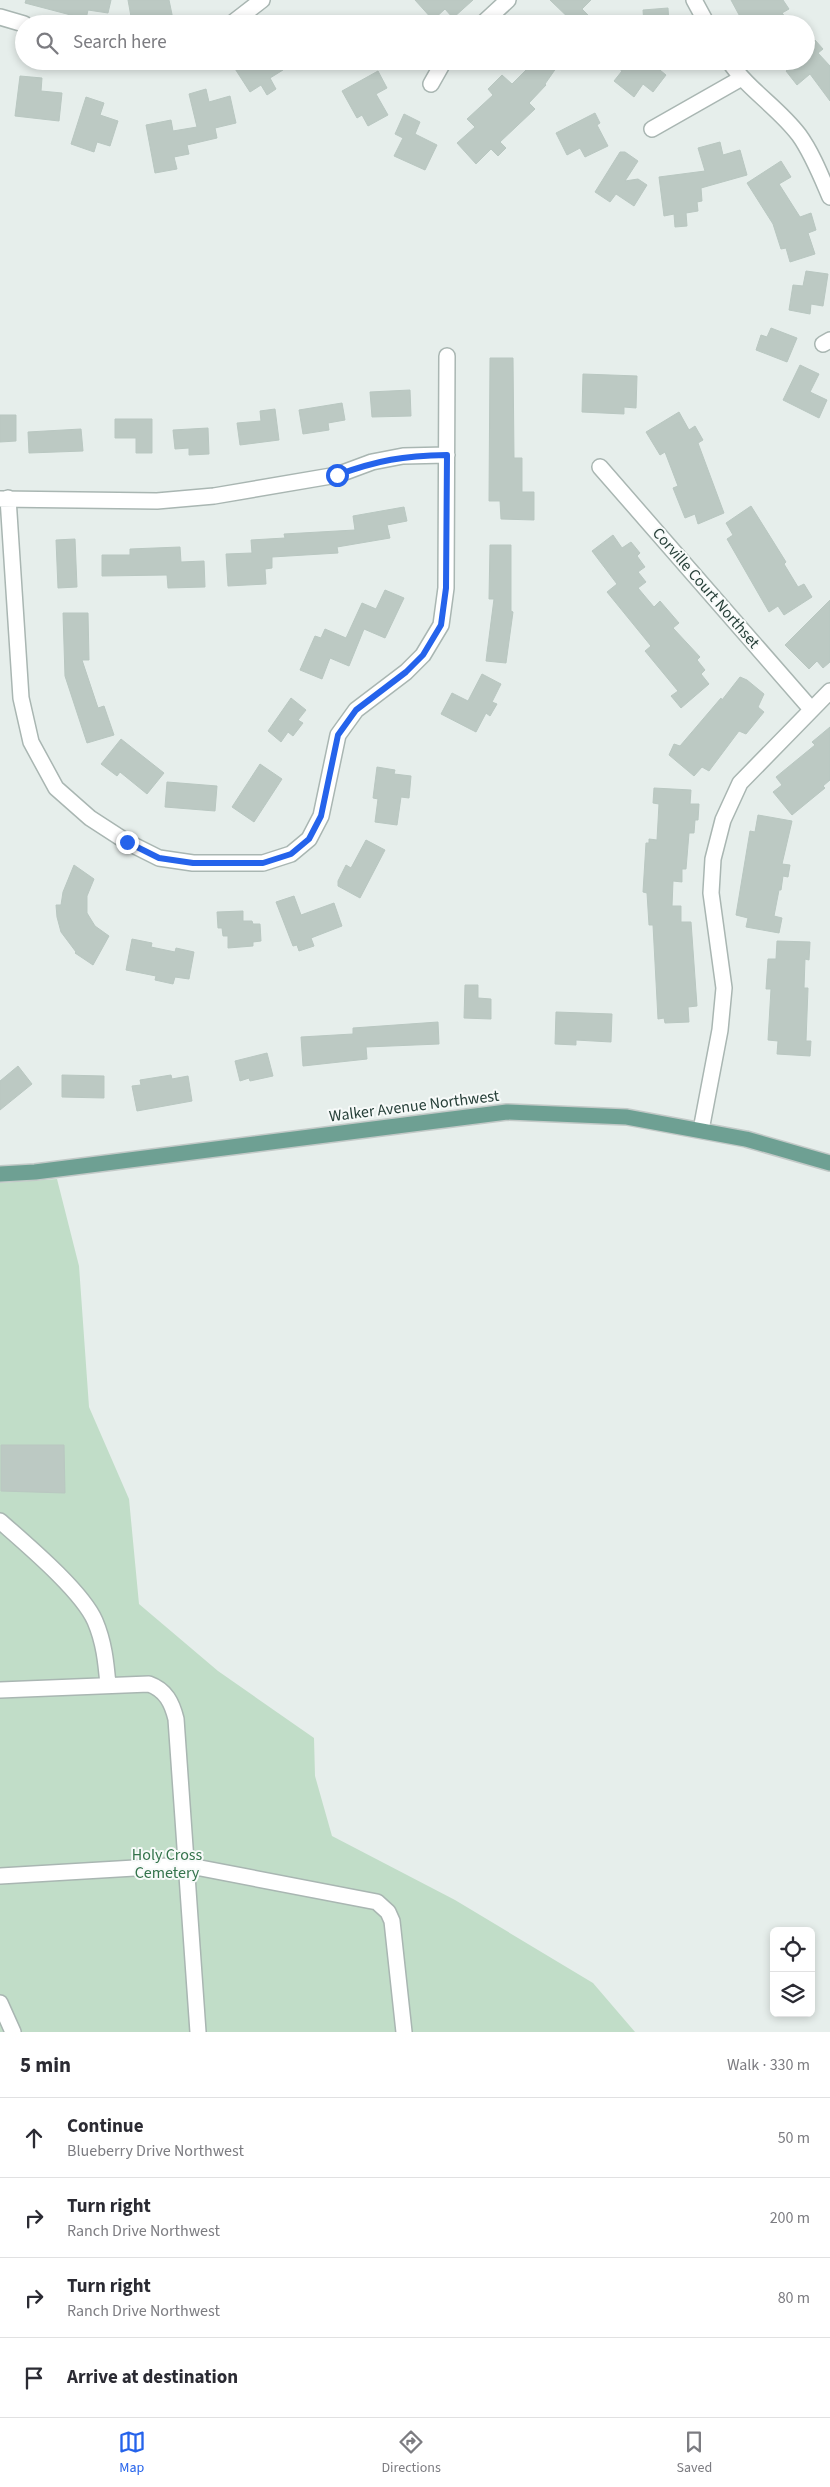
<!DOCTYPE html>
<html lang="en">
<head>
<meta charset="utf-8">
<style>
  :root { --surface:#fff; --page:#f7f7f7; --text:#2b2b33; --muted:#7c7c81; --line:#e1e1e2; --accent:#2563eb }
  body { margin:0; font-family:"Source Sans 3",sans-serif; background:var(--page); color:var(--text) }
  .controls { position:absolute; right:15px; bottom:15px; display:grid; overflow:hidden; border-radius:8px; box-shadow:0 2px 8px #0003 }
  .controls button { width:45px; height:45px; display:grid; place-items:center; padding:0; border:0; border-bottom:1px solid var(--line); background:var(--surface); color:var(--text); font:25px sans-serif }
  .stop { position:absolute; width:15px; height:15px; margin:-11px; border:4px solid #2563eb; border-radius:50%; background:#fff }
  .stop.end { background:#2563eb; border-color:#fff; box-shadow:0 1px 5px #0008 }
  .list { margin:0; padding:0; list-style:none }
  h2 { display:flex; justify-content:space-between; align-items:center; height:65px; margin:0; padding:0 20px; font-size:21px }
  h2 small { font-size:16px; font-weight:400; color:var(--muted) }
  .list li { display:grid; grid-template-columns:32px 1fr auto; gap:15px; align-items:center; box-sizing:border-box; height:80px; padding:0 20px; border-top:1px solid var(--line) }
  .list b { display:block; font-size:19px; white-space:nowrap }
  .list p { margin:0; font-size:16px; white-space:nowrap; color:var(--muted) }
  .list em { font-size:16px; font-style:normal; color:var(--muted) }
  .icon { flex:none; width:28px; height:28px; fill:none; stroke:currentColor; stroke-width:2; stroke-linecap:round; stroke-linejoin:round }
  .map { position:relative; flex:none; width:830px; height:2032px; overflow:hidden }
  .search { position:absolute; background:var(--surface); box-shadow:0 2px 8px #0003; left:15px; right:15px; top:15px; height:55px; display:flex; align-items:center; gap:12px; box-sizing:border-box; padding:0 18px; border-radius:28px; color:var(--muted); font-size:19px }
  .sheet { height:385px; background:var(--surface) }
  nav { display:flex; justify-content:space-around; align-items:center; box-sizing:border-box; height:70px; border-top:1px solid var(--line); background:var(--surface); font-size:14px; color:var(--muted) }
  nav a { display:grid; justify-items:center; gap:2px }
  nav .on { color:var(--accent) }
  .map>svg:first-child { display:block }
  .green { fill:#c1ddc8 }
  .building { fill:#bcc9c3; stroke:#b9c7c1 }
  .lines { fill:none; stroke-linecap:round; stroke-linejoin:round }
  .minor-casing { stroke:#a9b6b2; stroke-width:18 }
  .major-casing { stroke:#c2c9c7; stroke-width:18 }
  .minor { stroke:#fff; stroke-width:15 }
  .major { stroke:#6ea093; stroke-width:15 }
  .route { stroke:#2563eb; stroke-width:6 }
  .labels { text-anchor:middle; dominant-baseline:central; stroke-width:4; stroke-linejoin:round; paint-order:stroke }
  .street-label { font-size:16px; fill:#263f38; stroke:#f7faf9 }
  .park-label { font-size:16px; fill:#33734b; stroke:#f7faf9 }
</style>
</head>
<body>
<div class="map">
<svg width="830" height="2032" viewBox="0 0 830 2032">
  <rect width="100%" height="100%" fill="#e6eeeb"/>
  <path class="green" d="M 57,1179 L 79,1266 L 89,1407 L 129,1499 L 139,1604 L 218,1671 L 314,1738 L 315,1776 L 332,1836 L 455,1900 L 593,1983 L 635,2032 L 0,2032 L 0,1183 Z"/>
  <path class="building" d="M 26,0 L 111,0 L 108,13 L 88,10 L 86,19 L 25,3 Z
    M 128,0 L 169,0 L 174,24 L 156,24 L 155,17 L 132,22 Z
    M 415,0 L 473,0 L 453,18 L 445,9 L 433,20 Z
    M 550,0 L 591,0 L 582,9 L 590,17 L 584,24 L 575,24 Z
    M 731,0 L 783,0 L 789,9 L 782,13 L 791,24 L 744,24 Z
    M 668,8 L 669,24 L 644,24 L 643,10 Z
    M 806,39 L 811,44 L 815,40 L 823,49 L 818,53 L 830,66 L 830,101 L 810,74 L 797,85 L 786,71 L 798,61 L 806,61 Z
    M 230,61 L 278,61 L 283,70 L 270,78 L 276,89 L 267,95 L 261,85 L 250,92 Z
    M 535,61 L 561,61 L 545,84 L 546,85 L 529,103 L 535,109 L 500,142 L 506,148 L 498,156 L 491,149 L 476,164 L 457,143 L 475,127 L 467,119 L 493,95 L 488,89 L 502,75 L 512,84 Z
    M 624,61 L 649,61 L 666,75 L 653,92 L 643,84 L 634,97 L 614,81 L 622,71 L 618,68 Z
    M 378,71 L 387,88 L 376,94 L 388,115 L 368,126 L 362,115 L 357,118 L 342,91 Z
    M 20,76 L 42,78 L 41,91 L 62,93 L 59,121 L 15,116 Z
    M 206,89 L 209,102 L 230,96 L 236,123 L 215,128 L 217,138 L 187,145 L 189,154 L 174,157 L 177,169 L 155,173 L 146,125 L 171,120 L 173,131 L 197,127 L 189,94 Z
    M 86,97 L 104,103 L 100,115 L 118,121 L 110,146 L 97,142 L 94,152 L 71,144 Z
    M 595,113 L 600,123 L 597,125 L 608,146 L 585,157 L 580,148 L 567,155 L 556,133 Z
    M 404,114 L 420,122 L 415,134 L 437,145 L 425,170 L 394,156 L 403,138 L 395,134 Z
    M 720,142 L 723,155 L 740,150 L 747,175 L 701,188 L 702,201 L 697,202 L 698,211 L 686,213 L 687,226 L 675,227 L 674,214 L 664,216 L 659,177 L 705,171 L 698,148 Z
    M 620,152 L 625,152 L 638,161 L 625,181 L 638,179 L 647,185 L 634,206 L 616,194 L 610,202 L 595,192 Z
    M 781,161 L 791,177 L 779,184 L 800,217 L 811,213 L 816,230 L 808,233 L 815,254 L 790,262 L 786,248 L 781,249 L 773,224 L 747,183 Z
    M 806,271 L 828,274 L 823,306 L 811,304 L 810,314 L 789,310 L 793,285 L 803,286 Z
    M 771,328 L 797,338 L 787,362 L 756,350 L 761,335 L 767,337 Z
    M 490,358 L 513,358 L 514,458 L 522,458 L 522,492 L 534,492 L 534,520 L 501,519 L 500,501 L 489,501 Z
    M 800,365 L 819,374 L 810,392 L 827,400 L 819,418 L 783,400 Z
    M 583,374 L 637,376 L 636,408 L 624,407 L 624,414 L 582,412 Z
    M 410,390 L 411,416 L 372,417 L 370,392 Z
    M 342,403 L 345,420 L 328,423 L 329,430 L 303,434 L 299,410 Z
    M 275,409 L 279,440 L 240,445 L 237,423 L 261,421 L 260,411 Z
    M 679,412 L 689,430 L 695,426 L 703,440 L 698,443 L 724,513 L 698,524 L 695,514 L 685,518 L 673,488 L 678,486 L 665,452 L 660,455 L 646,432 Z
    M 0,415 L 16,415 L 16,441 L 0,442 Z
    M 115,419 L 152,419 L 152,453 L 136,453 L 136,438 L 115,438 Z
    M 208,428 L 209,454 L 189,455 L 189,448 L 175,449 L 173,430 Z
    M 81,429 L 83,451 L 29,453 L 28,432 Z
    M 751,506 L 786,562 L 784,564 L 798,587 L 804,584 L 812,597 L 784,615 L 778,606 L 769,612 L 727,539 L 733,535 L 726,523 Z
    M 404,507 L 407,521 L 387,525 L 390,538 L 337,547 L 338,553 L 272,557 L 272,568 L 265,569 L 266,584 L 228,586 L 226,554 L 252,553 L 251,540 L 285,538 L 284,534 L 355,530 L 353,516 Z
    M 613,535 L 622,548 L 631,542 L 640,553 L 637,556 L 645,567 L 638,572 L 646,582 L 638,588 L 654,607 L 660,601 L 679,623 L 673,628 L 700,657 L 697,660 L 705,670 L 701,674 L 709,684 L 681,708 L 671,696 L 678,691 L 645,651 L 651,646 L 607,592 L 617,584 L 592,551 Z
    M 75,539 L 77,587 L 58,588 L 56,540 Z
    M 490,545 L 511,545 L 511,611 L 513,612 L 506,663 L 486,661 L 494,599 L 489,599 Z
    M 180,547 L 181,562 L 204,561 L 205,587 L 168,588 L 167,575 L 102,576 L 102,555 L 130,555 L 130,549 Z
    M 385,590 L 404,598 L 385,638 L 364,629 L 349,666 L 330,658 L 322,679 L 300,670 L 315,636 L 321,638 L 325,629 L 346,638 L 362,603 L 376,609 Z
    M 830,600 L 830,662 L 823,668 L 817,661 L 809,669 L 785,645 Z
    M 63,613 L 88,613 L 89,660 L 82,660 L 98,708 L 104,706 L 114,735 L 87,743 L 65,676 Z
    M 482,674 L 501,684 L 492,702 L 497,704 L 490,716 L 486,713 L 476,732 L 441,714 L 452,693 L 468,701 Z
    M 740,677 L 747,680 L 764,694 L 758,707 L 764,712 L 746,734 L 739,731 L 709,771 L 702,767 L 694,776 L 669,755 L 674,744 L 680,746 L 721,698 L 722,700 Z
    M 291,698 L 306,710 L 298,720 L 303,723 L 293,736 L 288,732 L 281,742 L 268,731 Z
    M 830,727 L 830,780 L 823,786 L 825,788 L 792,815 L 773,792 L 782,785 L 776,777 L 815,745 L 812,742 Z
    M 121,739 L 164,773 L 147,794 L 120,772 L 117,776 L 101,764 Z
    M 260,764 L 282,779 L 254,822 L 232,807 Z
    M 377,767 L 395,770 L 394,774 L 411,776 L 409,798 L 401,797 L 397,825 L 375,822 L 378,799 L 373,798 Z
    M 167,782 L 217,786 L 215,811 L 165,807 Z
    M 654,788 L 691,790 L 690,804 L 699,804 L 698,820 L 695,820 L 694,833 L 689,833 L 686,869 L 682,869 L 682,882 L 673,881 L 672,906 L 681,906 L 681,922 L 691,922 L 697,1006 L 688,1007 L 689,1022 L 665,1023 L 664,1018 L 658,1019 L 653,925 L 649,925 L 647,893 L 643,892 L 646,843 L 649,843 L 649,839 L 657,840 L 659,804 L 653,803 Z
    M 758,815 L 792,821 L 782,864 L 790,865 L 788,877 L 783,876 L 781,890 L 779,890 L 774,916 L 782,918 L 779,933 L 746,927 L 748,918 L 736,915 L 750,831 L 755,832 Z
    M 366,840 L 385,850 L 360,898 L 338,886 L 338,881 L 346,865 L 351,868 Z
    M 74,865 L 94,879 L 87,896 L 87,913 L 95,926 L 109,936 L 93,965 L 75,953 L 76,952 L 61,932 L 57,917 L 56,905 L 61,905 L 63,892 Z
    M 294,896 L 301,915 L 334,903 L 342,926 L 311,938 L 314,946 L 299,951 L 297,945 L 293,946 L 276,902 Z
    M 243,911 L 243,921 L 252,921 L 253,924 L 260,924 L 261,941 L 253,942 L 253,946 L 228,948 L 228,936 L 223,936 L 222,928 L 218,928 L 217,912 Z
    M 132,939 L 152,943 L 151,947 L 175,952 L 176,948 L 194,952 L 189,979 L 175,977 L 173,984 L 155,980 L 156,976 L 126,970 Z
    M 777,941 L 810,942 L 809,960 L 805,959 L 804,988 L 808,988 L 806,1041 L 811,1041 L 810,1056 L 777,1054 L 778,1041 L 768,1040 L 771,989 L 766,989 L 768,959 L 776,959 Z
    M 465,985 L 478,985 L 478,998 L 491,999 L 491,1019 L 464,1018 Z
    M 556,1012 L 612,1014 L 611,1042 L 576,1040 L 576,1045 L 555,1044 Z
    M 438,1022 L 439,1044 L 366,1047 L 367,1059 L 303,1066 L 301,1037 L 353,1034 L 353,1028 Z
    M 267,1053 L 273,1076 L 250,1081 L 249,1078 L 240,1081 L 235,1061 Z
    M 18,1066 L 32,1084 L 0,1110 L 0,1081 Z
    M 62,1075 L 104,1076 L 104,1098 L 62,1097 Z
    M 171,1075 L 172,1079 L 188,1076 L 192,1101 L 137,1111 L 132,1086 L 141,1085 L 140,1080 Z
    M 1,1445 L 64,1445 L 65,1493 L 1,1491 Z"/>
  <g class="lines">
    <g class="minor-casing">
      <path id="minor" d="M 694,0 L 707,24
        M 0,17 L 24,24
        M 231,24 L 262,0
        M 482,24 L 508,0
        M 729,61 C 748,90 778,107 799,135 C 812,153 821,176 830,197
        M 431,84 L 444,61
        M 652,129 L 740,79
        M 823,344 L 830,340
        M 600,467 L 811,709
        M 8,498 L 21,698 L 31,742 L 56,788 L 90,818 L 127,842 L 159,858 L 193,863 L 263,863 L 291,854 L 309,839 L 321,816 L 338,735 L 356,710 L 406,672 L 423,655 L 441,625 L 446,588 L 447,356
        M 0,499 L 157,501 L 214,496 L 337,475 L 372,462 L 403,456 L 447,455
        M 701,1130 L 720,1030 L 724,988 L 711,893 L 713,859 L 723,820 L 740,783 L 830,691
        M 0,1521 C 26,1544 82,1591 95,1621 C 104,1642 106,1662 108,1685
        M 0,1690 L 149,1684 C 166,1690 172,1703 176,1719 L 198,2032
        M 0,1876 L 185,1865 L 377,1902 L 388,1912 L 392,1921 L 404,2032
        M 0,2003 L 13,2032"/>
    </g>
    <g class="major-casing">
      <path id="major" d="M 0,1174 L 35,1172 L 507,1112 L 627,1117 L 746,1139 L 830,1163"/>
    </g>
    <use href="#minor" class="minor"/>
    <use href="#major" class="major"/>
  </g>
  <g class="lines">
    <path class="route" d="M 127,842 L 159,858 L 193,863 L 263,863 L 291,854 L 309,839 L 321,816 L 338,735 L 356,710 L 406,672 L 423,655 L 441,625 L 446,588 L 447,455 C 402,456 379,460 337,475"/>
  </g>
  <g class="labels">
    <g class="street-label">
      <text transform="translate(706 588) rotate(49)">Corville Court Northset</text>
      <text transform="translate(414 1106) rotate(-7)">Walker Avenue Northwest</text>
    </g>
    <g class="park-label">
      <text x="167" y="1855">Holy Cross<tspan x="167" dy="18">Cemetery</tspan></text>
    </g>
  </g>
</svg>
<div class="controls">
<button><svg class="icon" aria-label="locate" viewBox="0 0 24 24"><circle cx="12" cy="12" r="6"/><path d="M12 2v4M12 18v4M2 12h4M18 12h4"/></svg></button>
<button><svg class="icon" aria-label="layers" viewBox="0 0 24 24"><path d="M12 4l9 5-9 5-9-5zM3 14l9 5 9-5"/></svg></button>
</div>
<div class="stop" style="left:337px;top:475px"></div>
<div class="stop end" style="left:127px;top:842px"></div>
<div class="search"><svg class="icon" aria-label="search" viewBox="0 0 24 24"><circle cx="10" cy="10" r="6"/><path d="M15 15l6 6"/></svg>Search here</div>
</div>
<section class="sheet">
<h2>5 min<small>Walk · 330 m</small></h2>
<ul class="list">
<li><svg class="icon" aria-label="ahead" viewBox="0 0 24 24"><path d="M12 20V5M6 11l6-6 6 6"/></svg><div><b>Continue</b><p>Blueberry Drive Northwest</p></div><em>50 m</em></li>
<li><svg class="icon" aria-label="right" viewBox="0 0 24 24"><path d="M7 20v-9h11M14 6l5 5-5 5"/></svg><div><b>Turn right</b><p>Ranch Drive Northwest</p></div><em>200 m</em></li>
<li><svg class="icon" aria-label="right" viewBox="0 0 24 24"><path d="M7 20v-9h11M14 6l5 5-5 5"/></svg><div><b>Turn right</b><p>Ranch Drive Northwest</p></div><em>80 m</em></li>
<li><svg class="icon" aria-label="arrive" viewBox="0 0 24 24"><path d="M6 21V4h12l-3 4 3 4H6"/></svg><div><b>Arrive at destination</b></div></li>
</ul>
</section>
<nav>
<a class="on"><svg class="icon" aria-label="map" viewBox="0 0 24 24"><path d="M3 6l6-2 6 2 6-2v14l-6 2-6-2-6 2zM9 4v14M15 6v14"/></svg>Map</a>
<a><svg class="icon" aria-label="directions" viewBox="0 0 24 24"><path d="M12 3l9 9-9 9-9-9zM9 14v-3h6M13 9l2 2-2 2"/></svg>Directions</a>
<a><svg class="icon" aria-label="saved" viewBox="0 0 24 24"><path d="M7 4h10v16l-5-4-5 4z"/></svg>Saved</a>
</nav>
</body>
</html>
